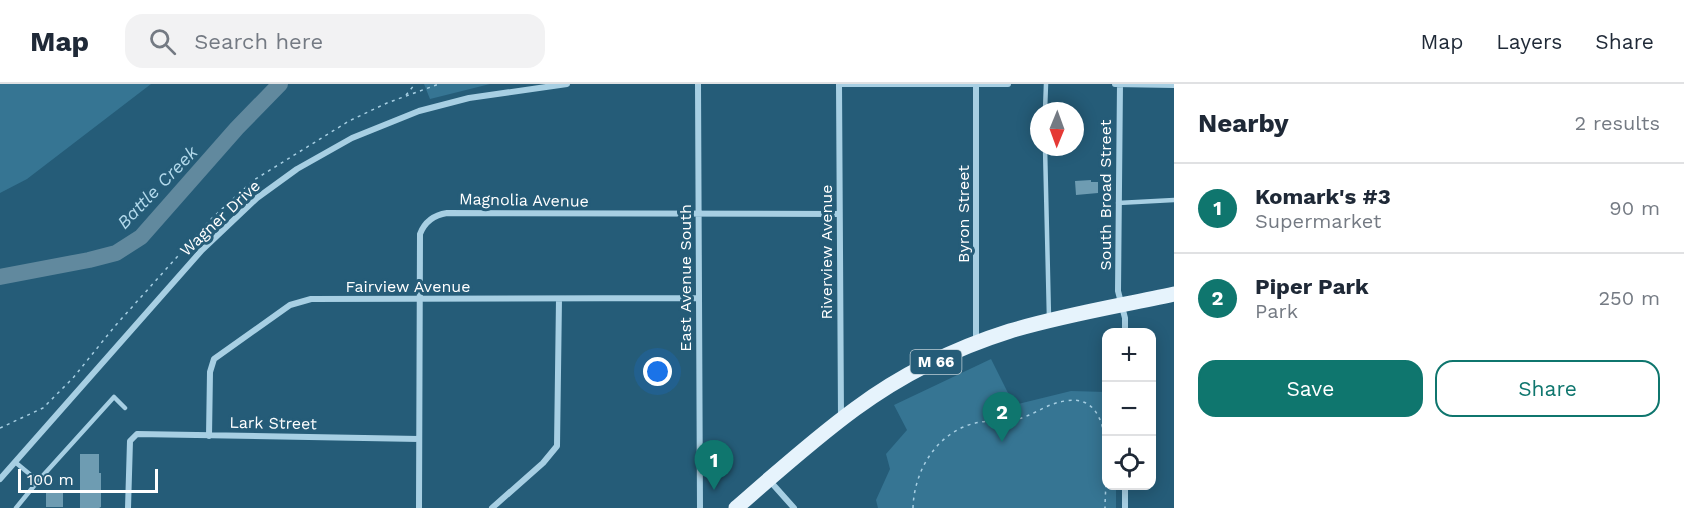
<!DOCTYPE html>
<html lang="en">
<head>
<meta charset="utf-8">
<style>
  :root { --surface:#fff; --page:#f2f2f3; --text:#1f2937; --muted:#747a83; --line:#e0e1e3; --accent:#0f766e }
  body { margin:0; font-family:"Work Sans",sans-serif; background:var(--page); color:var(--text) }
  .controls { position:absolute; right:18px; bottom:18px; display:grid; overflow:hidden; border-radius:12px; box-shadow:0 3px 15px #0003 }
  .controls button { width:54px; height:54px; display:grid; place-items:center; padding:0; border:0; border-bottom:2px solid var(--line); background:var(--surface); color:var(--text); font:30px sans-serif }
  .compass { position:absolute; left:1030px; top:18px; width:54px; height:54px; border-radius:50%; background:var(--surface); box-shadow:0 3px 15px #0003; rotate:181deg }
  .scale { position:absolute; left:18px; bottom:15px; width:140px; box-sizing:border-box; padding-left:6px; border:3px solid #fff; border-top:0; font-size:16px; line-height:21px; white-space:nowrap; color:#fff; -webkit-text-stroke:4px #255c78; paint-order:stroke }
  .you { position:absolute; left:658px; top:288px; width:21px; height:21px; margin:-15px; border:4px solid #fff; border-radius:50%; background:#1a73e8; box-shadow:0 0 0 9px #1a73e833 }
  .badge { display:grid; place-items:center; width:39px; height:39px; border-radius:50%; background:var(--accent); color:#fff; font-size:20px; font-weight:700 }
  .pin { position:absolute; translate:-50% -50px; filter:drop-shadow(0 2px 3px #0008) }
  .pin::after { content:''; position:absolute; top:32px; width:21px; height:18px; background:inherit; clip-path:polygon(0 0,100% 0,50% 100%) }
  .list { margin:0; padding:0; list-style:none }
  h2 { display:flex; justify-content:space-between; align-items:center; height:78px; margin:0; padding:0 24px; font-size:26px }
  h2 small { font-size:20px; font-weight:400; color:var(--muted) }
  .list li { display:grid; grid-template-columns:39px 1fr auto; gap:18px; align-items:center; box-sizing:border-box; height:90px; padding:0 24px; border-top:2px solid var(--line) }
  .list b { display:block; font-size:22px; white-space:nowrap }
  .list p { margin:0; font-size:20px; white-space:nowrap; color:var(--muted) }
  .list em { font-size:20px; font-style:normal; color:var(--muted) }
  .actions { display:flex; gap:12px; padding:18px 24px }
  .actions a { flex:1; padding:14px 0; border:2px solid var(--accent); border-radius:18px; text-align:center; font-size:21px; color:var(--accent) }
  .actions .main { background:var(--accent); color:#fff }
  .icon { flex:none; width:33px; height:33px; fill:none; stroke:currentColor; stroke-width:2; stroke-linecap:round; stroke-linejoin:round }
  .map { position:relative; flex:none; width:1174px; height:424px; overflow:hidden }
  header { display:flex; align-items:center; gap:36px; box-sizing:border-box; height:84px; padding:0 30px; background:var(--surface); border-bottom:2px solid var(--line) }
  header strong { font-size:28px }
  nav { display:flex; gap:33px; margin-inline-start:auto; font-size:21px }
  .search { width:420px; height:54px; background:var(--page); display:flex; align-items:center; gap:15px; box-sizing:border-box; padding:0 21px; border-radius:18px; color:var(--muted); font-size:22px }
  main { display:flex }
  aside { flex:1; background:var(--surface) }
  .map>svg:first-child { display:block }
  .green { fill:#367593 }
  .lines { fill:none; stroke-linecap:round; stroke-linejoin:round }
  .river { stroke:#61899e; stroke-width:16 }
  .building { fill:#6e9cb2 }
  .path { stroke:#a7cfe3; stroke-width:1.5; stroke-dasharray:3 4.5; stroke-linecap:butt }
  .service { stroke:#a7cfe3; stroke-width:4.5 }
  .minor { stroke:#a7cfe3; stroke-width:6 }
  .primary { stroke:#e6f3fc; stroke-width:15 }
  .labels { text-anchor:middle; dominant-baseline:central; stroke-width:6; stroke-linejoin:round; paint-order:stroke }
  .shield { fill:#255c78; stroke:#beced6; stroke-width:1.5 }
  .shield-label { font-size:15px; font-weight:bold; fill:#fff }
  .street-label { font-size:16px; fill:#fff; stroke:#255c78 }
  .water-label { font-size:18px; font-style:italic; fill:#b2d9eb; stroke:#255c78 }
</style>
</head>
<body>
<header>
<strong>Map</strong>
<div class="search"><svg class="icon" aria-label="search" viewBox="0 0 24 24"><circle cx="10" cy="10" r="6"/><path d="M15 15l6 6"/></svg>Search here</div>
<nav><a>Map</a><a>Layers</a><a>Share</a></nav>
</header>
<main>
<div class="map">
<svg width="1174" height="424" viewBox="0 0 1174 424">
  <rect width="100%" height="100%" fill="#255c78"/>
  <path class="green" d="M 0,0 L 151,0 L 27,95 L 0,109 Z
    M 424,0 L 490,0 L 430,15 Z
    M 991,275 L 1014,321 L 1071,307 L 1106,308 L 1106,402 L 1116,402 L 1116,424 L 878,424 L 876,416 L 890,385 L 886,370 L 907,346 L 894,321 Z"/>
  <g class="lines">
    <path class="river" d="M 0,193 L 89,176 L 116,169 L 141,153 L 237,44 L 280,0"/>
  </g>
  <path class="building" d="M 1091,96 L 1091,98 L 1098,98 L 1098,109 L 1076,111 L 1075,97 Z
    M 80,370 L 99,370 L 99,389 L 101,389 L 101,423 L 99,424 L 80,424 Z
    M 46,406 L 63,406 L 63,423 L 46,423 Z"/>
  <g class="lines">
    <path class="path" d="M 406,11 L 415,0
      M 0,344 L 43,324 L 73,294 L 115,242 L 212,134 L 254,96 L 349,37 L 387,19 L 439,0
      M 913,424 C 914,384 940,344 981,338 C 993,336 1006,338 1018,335 C 1034,331 1048,319 1065,317 C 1118,307 1105,393 1105,424"/>
    <path class="service" d="M 1045,27 L 1046,0
      M 1045,63 L 1049,234
      M 1118,119 L 1174,116
      M 15,378 L 38,397 L 114,313 L 125,324
      M 16,424 L 38,397"/>
    <path class="minor" d="M 698,0 L 700,424
      M 839,0 L 841,333
      M 841,0 L 1008,0
      M 1115,0 L 1174,1
      M 1120,0 L 1118,207 L 1125,234 L 1125,249
      M 976,259 L 976,0
      M 209,352 L 210,288 L 214,275 L 290,221 L 311,215 L 698,214
      M 0,395 L 202,166 L 257,114 L 297,85 L 352,54 L 419,27 L 469,14 L 567,0
      M 769,396 L 794,424
      M 1125,402 L 1125,424
      M 128,424 L 130,357 L 137,350 L 419,355
      M 419,424 L 420,150 C 425,137 434,131 447,129 L 839,130
      M 492,424 L 543,379 L 557,362 L 559,215"/>
    <path class="primary" d="M 736,424 C 775,390 814,355 855,325 C 901,291 956,264 1010,247 C 1063,231 1119,222 1174,210"/>
  </g>
  <g class="labels">
    <rect class="shield" x="910.5" y="266" width="51" height="24" rx="4.5"/>
    <g class="shield-label">
      <text x="936" y="278">M 66</text>
    </g>
    <g class="street-label">
      <text transform="translate(1105 111) rotate(-90)">South Broad Street</text>
      <text transform="translate(524 116) rotate(1)">Magnolia Avenue</text>
      <text transform="translate(963 130) rotate(-90)">Byron Street</text>
      <text transform="translate(220 134) rotate(-43)">Wagner Drive</text>
      <text transform="translate(826 168) rotate(-90)">Riverview Avenue</text>
      <text transform="translate(685 194) rotate(-90)">East Avenue South</text>
      <text x="408" y="202">Fairview Avenue</text>
      <text transform="translate(273 339) rotate(1)">Lark Street</text>
    </g>
    <g class="water-label">
      <text transform="translate(157 103) rotate(-46)">Battle Creek</text>
    </g>
  </g>
</svg>
<div class="controls">
<button>+</button>
<button>−</button>
<button><svg class="icon" aria-label="locate" viewBox="0 0 24 24"><circle cx="12" cy="12" r="6"/><path d="M12 2v4M12 18v4M2 12h4M18 12h4"/></svg></button>
</div>
<svg class="compass" viewBox="-18 -18 36 36"><path d="M0-13l5 13h-10z" fill="#e53935"/><path d="M0 13l5-13h-10z" fill="#747a83"/></svg>
<div class="scale">100 m</div>
<div class="you"></div>
<div class="pin badge" style="left:714px;top:406px">1</div>
<div class="pin badge" style="left:1002px;top:358px">2</div>
</div>
<aside>
<h2>Nearby<small>2 results</small></h2>
<ul class="list">
<li><span class="badge">1</span><div><b>Komark's #3</b><p>Supermarket</p></div><em>90 m</em></li>
<li><span class="badge">2</span><div><b>Piper Park</b><p>Park</p></div><em>250 m</em></li>
</ul>
<div class="actions"><a class="main">Save</a><a>Share</a></div>
</aside>
</main>
</body>
</html>
